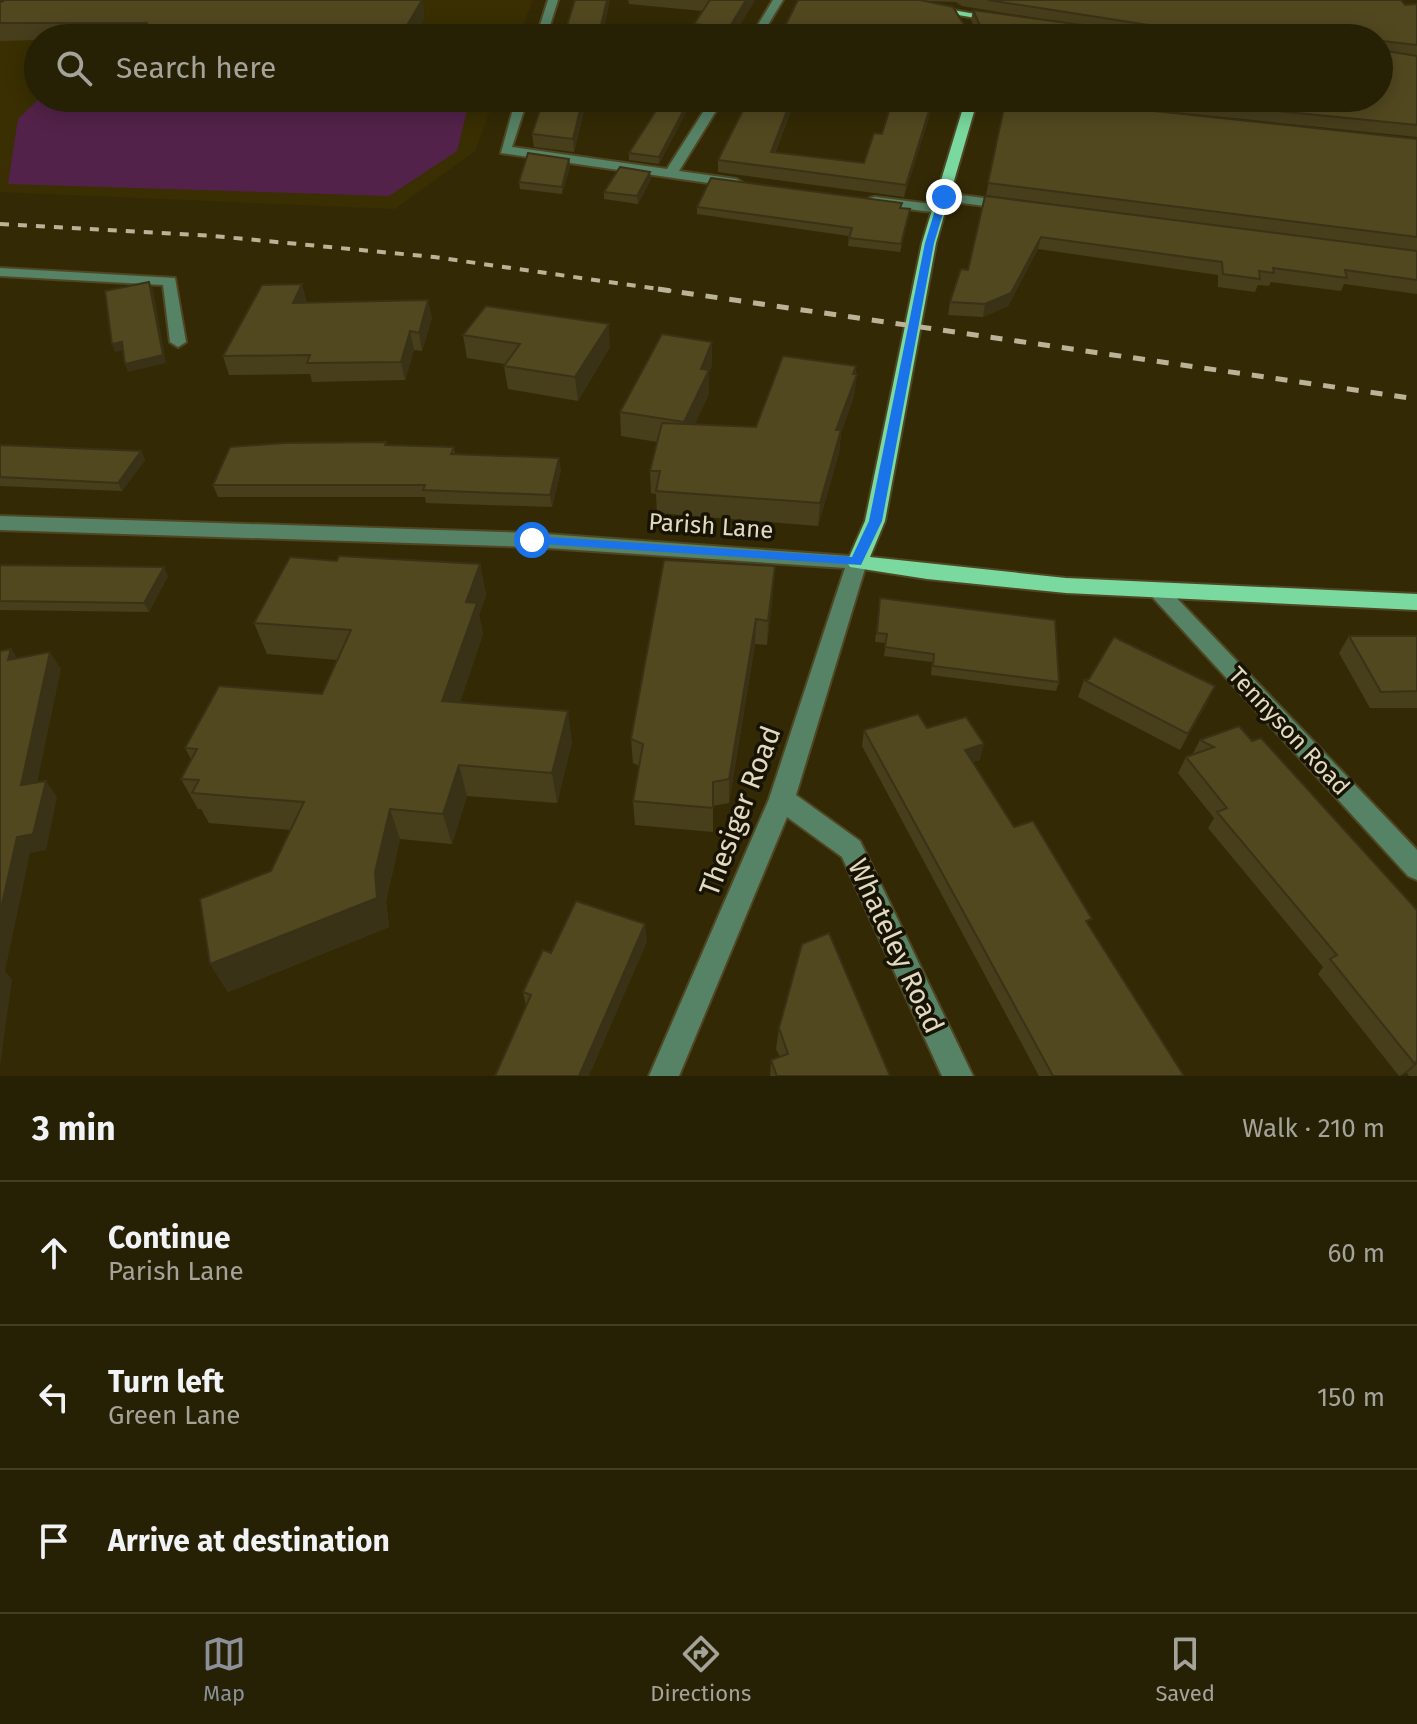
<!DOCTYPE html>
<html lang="en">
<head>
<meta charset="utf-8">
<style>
  :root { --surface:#262004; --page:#2e280e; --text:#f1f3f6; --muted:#a4a39a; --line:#423e26; --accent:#8c9099 }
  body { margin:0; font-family:"Fira Sans",sans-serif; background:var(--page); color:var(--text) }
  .stop { position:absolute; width:24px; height:24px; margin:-18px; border:6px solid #1a73e8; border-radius:50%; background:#fff }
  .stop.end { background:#1a73e8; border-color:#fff; box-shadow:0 2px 8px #0008 }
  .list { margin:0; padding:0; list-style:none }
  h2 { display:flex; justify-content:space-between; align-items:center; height:104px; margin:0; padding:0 32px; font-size:34px }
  h2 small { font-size:26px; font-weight:400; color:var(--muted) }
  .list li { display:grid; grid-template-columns:52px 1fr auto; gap:24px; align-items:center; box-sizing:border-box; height:144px; padding:0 32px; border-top:2px solid var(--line) }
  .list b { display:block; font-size:30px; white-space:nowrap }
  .list p { margin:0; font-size:26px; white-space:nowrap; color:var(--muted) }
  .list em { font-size:26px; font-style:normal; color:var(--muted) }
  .icon { flex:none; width:44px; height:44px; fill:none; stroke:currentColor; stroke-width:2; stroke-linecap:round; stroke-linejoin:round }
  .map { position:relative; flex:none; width:1417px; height:1076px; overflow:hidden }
  .search { position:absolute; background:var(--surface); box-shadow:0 4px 20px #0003; left:24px; right:24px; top:24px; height:88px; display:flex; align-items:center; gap:20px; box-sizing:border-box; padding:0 28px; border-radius:44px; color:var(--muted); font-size:30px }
  .sheet { height:536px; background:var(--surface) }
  nav { display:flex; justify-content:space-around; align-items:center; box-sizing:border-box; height:112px; border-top:2px solid var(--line); background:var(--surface); font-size:22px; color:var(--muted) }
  nav a { display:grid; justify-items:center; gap:4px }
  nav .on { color:var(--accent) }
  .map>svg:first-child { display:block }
  .built { fill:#3a2f02 }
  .green { fill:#53224a }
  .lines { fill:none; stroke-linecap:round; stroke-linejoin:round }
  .minor-casing { stroke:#4f4623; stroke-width:4 }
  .major-casing { stroke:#4f4623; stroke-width:4 }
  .minor { fill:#568265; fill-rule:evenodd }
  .major { fill:#7ad99e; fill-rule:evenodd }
  .rail-far1 { stroke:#bbb398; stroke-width:4; stroke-dasharray:9 9; stroke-linecap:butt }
  .rail { stroke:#bbb398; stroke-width:5; stroke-dasharray:12 12; stroke-linecap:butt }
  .wall { fill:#473e1c; fill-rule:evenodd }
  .shaded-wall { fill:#393216 }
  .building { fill:#524820; stroke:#393216; stroke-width:2 }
  .route { fill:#1a73e8 }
  .labels { text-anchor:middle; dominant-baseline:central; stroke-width:7; stroke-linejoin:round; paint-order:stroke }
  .street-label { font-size:24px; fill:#e1dac2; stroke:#181302 }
  .near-street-label { font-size:28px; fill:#e1dac2; stroke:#181302 }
</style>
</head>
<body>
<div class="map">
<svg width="1417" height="1076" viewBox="0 0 1417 1076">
  <rect width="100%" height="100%" fill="#332a05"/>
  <path class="built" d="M 0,0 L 533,0 L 518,38 L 38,38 L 38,98 L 495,98 L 475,151 L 395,209 L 0,192 Z"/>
  <path class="green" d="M 40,98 L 470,98 L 457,151 L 389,196 L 8,184 L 18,119 Z"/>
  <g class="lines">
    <g class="minor-casing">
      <path id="minor" d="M 548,0 L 558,0 L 546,38 L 536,38 Z
        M 773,0 L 783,0 L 760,38 L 750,38 Z
        M 516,98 L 528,98 L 512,147 L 667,169 L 712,98 L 724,98 L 679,171 L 736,179 L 743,183 L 736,187 L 501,153 Z
        M 975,98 L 1016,98 L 1037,103 L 1031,106 L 981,101 Z
        M 944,193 L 1008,201 L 1015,205 L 1008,209 L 939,200 L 937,197 Z
        M 875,197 L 939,205 L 946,209 L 939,213 L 870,204 L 870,198 Z
        M 0,268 L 175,278 L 186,342 L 178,347 L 170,342 L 163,285 L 0,276 Z
        M 0,516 L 532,533 L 864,557 L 867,562 L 796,795 L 860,841 L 973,1076 L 942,1076 L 842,857 L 787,817 L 679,1076 L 649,1076 L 769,799 L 845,568 L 532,547 L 0,530 Z
        M 1161,586 L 1168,589 L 1417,850 L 1417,880 L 1408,876 L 1154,599 L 1150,594 L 1154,589 Z"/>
    </g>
    <g class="major-casing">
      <path id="major" d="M 871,0 L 895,0 L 1004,19 L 999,22 Z
        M 966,98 L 978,98 L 936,243 L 885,521 L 870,557 L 1066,578 L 1417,594 L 1417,610 L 1066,593 L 927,579 L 850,567 L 847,562 L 865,521 L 922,243 Z"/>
    </g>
    <use href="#minor" class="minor"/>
    <use href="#major" class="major"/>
    <path class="rail-far1" d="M 0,224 L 214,236 L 434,257 L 672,291"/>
    <path class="rail" d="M 658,289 L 1417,399"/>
  </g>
  <path class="wall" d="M 628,0 L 755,0 L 732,38 L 694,38 L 694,24 L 702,11 L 629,4 Z
    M 798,0 L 1401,0 L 1405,5 L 1417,4 L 1417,137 L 1037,98 L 1379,98 L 1379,38 L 779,38 ZM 925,1 L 956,2 L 962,6 L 1060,22 L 973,10 L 971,20 L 975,29 L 968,31 Z
    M 0,3 L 425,17 L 413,38 L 38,38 L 38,40 L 0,41 Z
    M 587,98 L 574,152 L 534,147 L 532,134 Z
    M 749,98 L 796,98 L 775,153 L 864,163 L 882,134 L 935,98 L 904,197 L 718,172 L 718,160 Z
    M 1006,98 L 1417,139 L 1417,251 L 986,195 Z
    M 687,104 L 687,110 L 659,164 L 629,160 L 629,153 Z
    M 569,159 L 570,167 L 562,194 L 520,189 L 519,182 Z
    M 651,179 L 638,204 L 604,199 L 604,192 Z
    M 985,196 L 1417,251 L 1417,294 L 1344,284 L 1341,291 L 1271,282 L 1269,286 L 1258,285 L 1255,292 L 1218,287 L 1218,275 L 1038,249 L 1008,306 L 983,317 L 948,315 L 950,302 L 968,270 Z
    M 697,207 L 901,208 L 909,216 L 900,252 L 848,246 L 849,236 L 697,214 Z
    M 307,302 L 432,318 L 422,351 L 414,350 L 405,380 L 312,382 L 310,374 L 229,375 L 223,356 Z
    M 463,335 L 610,347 L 578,401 L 508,389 L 504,366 L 505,364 L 467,358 Z
    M 712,342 L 712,365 L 709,373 L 709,394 L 694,424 L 756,427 L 856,366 L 854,396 L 841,433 L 839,453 L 818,526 L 657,513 L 656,494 L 651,493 L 650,471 L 657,442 L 621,436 L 620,412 Z
    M 0,445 L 141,451 L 145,460 L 122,491 L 0,486 Z
    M 387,445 L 454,447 L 455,455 L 561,470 L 552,507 L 426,503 L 425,497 L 218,497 L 213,485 Z
    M 337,561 L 480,564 L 486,595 L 479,615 L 483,634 L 460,702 L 572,742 L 557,803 L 467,796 L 452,844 L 400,839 L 386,901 L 389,927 L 228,992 L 210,964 L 271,871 L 291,830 L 209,823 L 201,809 L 198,809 L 181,779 L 191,759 L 185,748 L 322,694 L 338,660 L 267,654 L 254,623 Z
    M 0,565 L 168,576 L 149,612 L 0,610 Z
    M 773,591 L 767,645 L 755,644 L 729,803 L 713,806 L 713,832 L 635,825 L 633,801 L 639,766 L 633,763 L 631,739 Z
    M 879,606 L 1059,682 L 1056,691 L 931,675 L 932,662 L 884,656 L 886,643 L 875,642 Z
    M 1349,636 L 1417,636 L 1417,708 L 1370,708 L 1339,653 Z
    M 1084,680 L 1207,703 L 1180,750 L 1078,697 Z
    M 927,728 L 980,760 L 972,762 L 1014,827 L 1089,927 L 1184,1076 L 1039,1076 L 862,746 L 864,730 Z
    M 1200,740 L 1252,741 L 1417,910 L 1417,1076 L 1409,1076 L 1407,1073 L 1399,1076 L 1318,974 L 1323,967 L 1208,828 L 1214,818 L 1178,773 L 1186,757 L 1192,755 Z
    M 647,942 L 526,1006 L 523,992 L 551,953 Z
    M 779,1028 L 890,1076 L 770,1076 L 771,1060 L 780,1057 L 776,1049 Z"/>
  <path class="shaded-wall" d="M 422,0 L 425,17 L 413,38 L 403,38 L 402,34 Z
    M 607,0 L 610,0 L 602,38 L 598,38 Z
    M 746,0 L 755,0 L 732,38 L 729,38 L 729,28 Z
    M 583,98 L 587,98 L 574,152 L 573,139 Z
    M 792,98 L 796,98 L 770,164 L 771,152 Z
    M 933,98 L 935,98 L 904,197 L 906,185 Z
    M 687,104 L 687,110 L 659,164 L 659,157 Z
    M 569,159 L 570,167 L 562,194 L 562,187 Z
    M 650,172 L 651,179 L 638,204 L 637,196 Z
    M 1041,237 L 1038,249 L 1008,306 L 983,317 L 985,304 Z
    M 149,282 L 153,289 L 166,363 L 128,372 L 125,364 Z
    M 302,284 L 307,302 L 293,303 Z
    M 428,300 L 432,318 L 422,351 L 419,333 Z
    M 609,324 L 610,347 L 578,401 L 575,377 Z
    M 410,331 L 414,350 L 405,380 L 401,362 Z
    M 122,342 L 125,350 L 115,352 L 112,344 Z
    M 712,342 L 712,365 L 709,373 L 709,394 L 685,446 L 684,422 L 701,369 Z
    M 856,366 L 854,382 L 857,374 L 854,396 L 841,433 L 839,453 L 818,526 L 820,503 L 836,430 Z
    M 141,451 L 145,460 L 122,491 L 118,483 Z
    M 559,458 L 561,470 L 552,507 L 550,495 Z
    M 480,564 L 486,595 L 479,615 L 483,634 L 450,732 L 442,701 L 466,602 Z
    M 775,566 L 773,591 L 767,645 L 768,621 Z
    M 164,567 L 168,576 L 149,612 L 144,603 Z
    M 756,619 L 755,644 L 729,803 L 729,779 Z
    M 11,649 L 22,665 L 8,660 Z
    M 50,652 L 61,669 L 33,802 L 21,785 Z
    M 1215,686 L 1207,703 L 1180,750 L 1188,734 Z
    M 568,711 L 572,742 L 557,803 L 552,773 Z
    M 984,744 L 980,760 L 961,765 L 965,750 Z
    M 459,765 L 467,796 L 452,844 L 443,814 Z
    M 46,781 L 57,797 L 46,850 L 30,853 L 5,971 L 12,979 L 0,1067 L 0,913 L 17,837 Z
    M 390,809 L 400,839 L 386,901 L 389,927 L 228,992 L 210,964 L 375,872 Z
    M 645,924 L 647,942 L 589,1076 L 579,1076 Z
    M 1417,1062 L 1417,1064 L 1407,1073 L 1400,1076 Z"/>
  <path class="building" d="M 5,0 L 422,0 L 402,34 L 148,30 L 147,23 L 0,23 L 0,3 Z
    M 575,0 L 607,0 L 598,38 L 563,38 Z
    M 710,0 L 746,0 L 729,28 L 694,24 Z
    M 798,0 L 920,0 L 953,7 L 968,31 L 981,28 L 973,10 L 1125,31 L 1153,31 L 1155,26 L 988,0 L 1401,0 L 1405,5 L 1417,4 L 1417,45 L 1383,41 L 1380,50 L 1417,56 L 1417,125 L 1150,98 L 1379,98 L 1379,38 L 779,38 Z
    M 544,98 L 583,98 L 573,139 L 532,134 Z
    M 664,98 L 677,98 L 687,104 L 659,157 L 629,153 Z
    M 749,98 L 792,98 L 771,152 L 864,163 L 874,133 L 882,134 L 893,98 L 933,98 L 906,185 L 718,160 Z
    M 1006,98 L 1032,98 L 1417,139 L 1417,237 L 988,183 Z
    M 528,153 L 569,159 L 562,187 L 519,182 Z
    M 620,167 L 650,172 L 637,196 L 604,192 Z
    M 711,178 L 902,203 L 900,208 L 910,209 L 901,244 L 849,238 L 852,228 L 697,207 Z
    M 985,196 L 1417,251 L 1417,280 L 1345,270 L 1347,278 L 1273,268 L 1274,273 L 1259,271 L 1260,279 L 1223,274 L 1222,262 L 1041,237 L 1011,293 L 985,304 L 950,302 L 961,269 L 968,270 Z
    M 149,282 L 163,355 L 125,364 L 122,342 L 112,344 L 105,291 Z
    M 302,284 L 293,303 L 428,300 L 419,333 L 410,331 L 401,362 L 307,363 L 310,355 L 223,356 L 262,285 Z
    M 486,306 L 609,324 L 575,377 L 504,366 L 520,344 L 463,335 Z
    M 662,334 L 712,342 L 701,369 L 709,370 L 684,422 L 620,412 Z
    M 783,356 L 856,366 L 853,374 L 857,374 L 836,430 L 841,430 L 820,503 L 656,491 L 660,471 L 650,471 L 662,423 L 756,427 Z
    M 386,442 L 385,445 L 454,447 L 451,454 L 559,458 L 550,495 L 423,490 L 425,485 L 213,485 L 230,447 L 285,443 Z
    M 0,445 L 141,451 L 118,483 L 0,477 Z
    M 339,556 L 480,564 L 466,602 L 477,603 L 442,701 L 568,711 L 552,773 L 459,765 L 443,814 L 390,809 L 375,872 L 377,898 L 210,964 L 200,899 L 271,871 L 304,802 L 192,793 L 199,780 L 181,779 L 197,749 L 185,748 L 219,686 L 322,694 L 351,630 L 254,623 L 290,557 L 337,561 Z
    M 664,560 L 775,566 L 768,621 L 756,619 L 729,779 L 713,782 L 713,808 L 633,801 L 643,744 L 631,739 Z
    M 0,565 L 164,567 L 144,603 L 0,601 Z
    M 880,598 L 1055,620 L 1059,682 L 933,666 L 934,654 L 885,647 L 887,634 L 877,633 Z
    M 1349,636 L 1417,636 L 1417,691 L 1381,692 Z
    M 1114,637 L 1215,686 L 1188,734 L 1084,680 L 1089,679 Z
    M 11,649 L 8,660 L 50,652 L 21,785 L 46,781 L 33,834 L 17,837 L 0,913 L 0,651 Z
    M 918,714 L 927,728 L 966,717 L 984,744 L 965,750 L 1014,827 L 1033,821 L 1092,919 L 1086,921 L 1184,1076 L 1053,1076 L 864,730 Z
    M 1239,726 L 1252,741 L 1261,738 L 1417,910 L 1417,1062 L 1414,1063 L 1330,959 L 1337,955 L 1217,812 L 1227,808 L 1186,757 L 1214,747 L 1200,740 Z
    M 576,901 L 645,924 L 579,1076 L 495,1076 L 531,995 L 523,992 L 543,950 L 551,953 Z
    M 829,933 L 890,1076 L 777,1076 L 771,1060 L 788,1054 L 779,1028 L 802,944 Z"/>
  <path class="route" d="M 944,194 L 948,197 L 934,243 L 882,521 L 861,565 L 527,543 L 525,540 L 532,536 L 852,557 L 869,521 L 925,243 L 939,197 Z"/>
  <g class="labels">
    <g class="street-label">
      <text transform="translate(711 526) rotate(4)">Parish Lane</text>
      <text transform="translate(1289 731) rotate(47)">Tennyson Road</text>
    </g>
    <g class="near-street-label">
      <text transform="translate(740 811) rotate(-69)">Thesiger Road</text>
      <text transform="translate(896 946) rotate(65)">Whateley Road</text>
    </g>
  </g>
</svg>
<div class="stop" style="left:532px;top:540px"></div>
<div class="stop end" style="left:944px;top:197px"></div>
<div class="search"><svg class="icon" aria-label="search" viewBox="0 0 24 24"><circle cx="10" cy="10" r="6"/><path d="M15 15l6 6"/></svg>Search here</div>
</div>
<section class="sheet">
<h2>3 min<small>Walk · 210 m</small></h2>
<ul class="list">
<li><svg class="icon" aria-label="ahead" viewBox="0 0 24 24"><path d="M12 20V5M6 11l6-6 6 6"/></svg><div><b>Continue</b><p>Parish Lane</p></div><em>60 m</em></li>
<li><svg class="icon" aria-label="left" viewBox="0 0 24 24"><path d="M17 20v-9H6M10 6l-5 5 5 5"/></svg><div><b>Turn left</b><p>Green Lane</p></div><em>150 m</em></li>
<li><svg class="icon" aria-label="arrive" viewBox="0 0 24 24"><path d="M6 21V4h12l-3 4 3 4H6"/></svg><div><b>Arrive at destination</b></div></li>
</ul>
</section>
<nav>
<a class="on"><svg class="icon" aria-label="map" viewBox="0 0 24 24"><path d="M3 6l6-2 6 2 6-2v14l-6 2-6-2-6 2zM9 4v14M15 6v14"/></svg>Map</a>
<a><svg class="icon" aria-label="directions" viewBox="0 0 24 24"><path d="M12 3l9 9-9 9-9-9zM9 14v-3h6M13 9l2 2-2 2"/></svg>Directions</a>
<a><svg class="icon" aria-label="saved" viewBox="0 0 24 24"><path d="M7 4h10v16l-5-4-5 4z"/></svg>Saved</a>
</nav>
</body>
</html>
